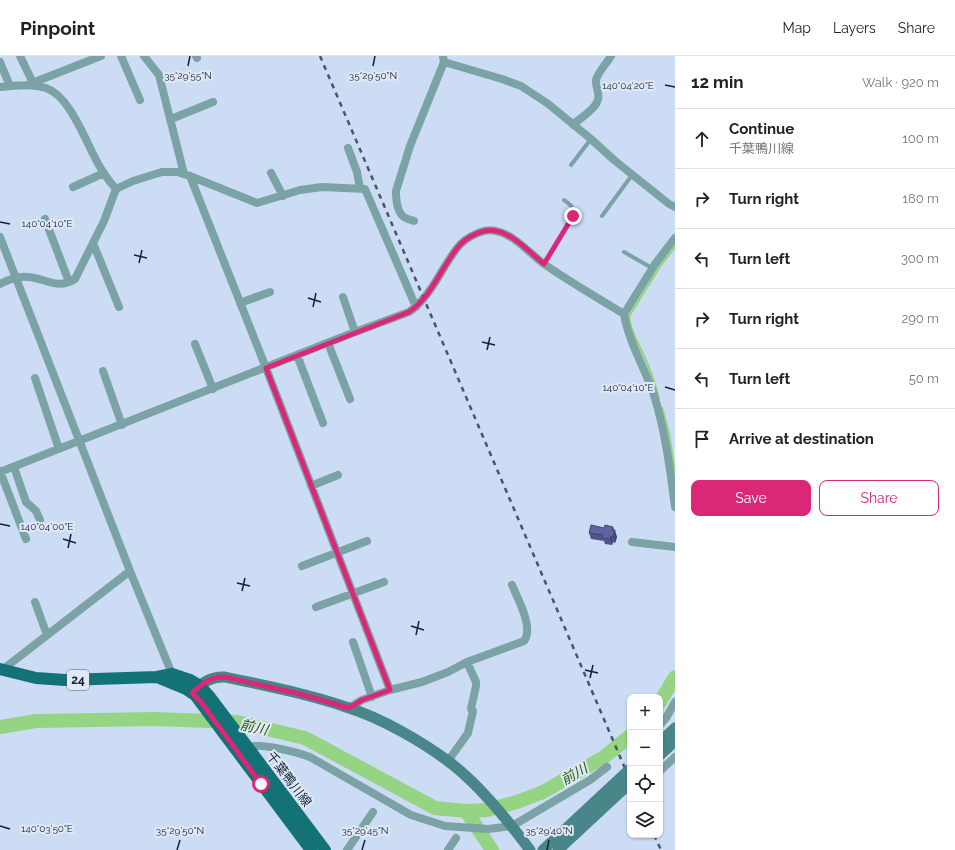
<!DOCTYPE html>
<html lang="en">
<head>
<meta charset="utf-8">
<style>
  :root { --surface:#fff; --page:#f2f2f2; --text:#222; --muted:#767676; --line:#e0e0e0; --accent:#db2777 }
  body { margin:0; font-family:Raleway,"Noto Sans JP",sans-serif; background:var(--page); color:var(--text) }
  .controls { position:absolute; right:12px; bottom:12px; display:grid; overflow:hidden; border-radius:8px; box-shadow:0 1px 3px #0004 }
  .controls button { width:36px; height:36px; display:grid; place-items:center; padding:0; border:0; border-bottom:1px solid var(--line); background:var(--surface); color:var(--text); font:20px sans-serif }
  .stop { position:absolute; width:12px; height:12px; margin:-9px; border:3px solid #db2777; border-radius:50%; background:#fff }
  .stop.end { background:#db2777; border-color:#fff; box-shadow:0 1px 4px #0008 }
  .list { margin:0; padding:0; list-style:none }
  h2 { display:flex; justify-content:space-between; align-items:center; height:52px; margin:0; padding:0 16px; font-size:17px }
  h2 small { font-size:13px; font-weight:400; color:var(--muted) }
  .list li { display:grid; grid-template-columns:26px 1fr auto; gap:12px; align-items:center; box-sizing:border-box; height:60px; padding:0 16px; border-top:1px solid var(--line) }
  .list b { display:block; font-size:15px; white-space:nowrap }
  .list p { margin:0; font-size:13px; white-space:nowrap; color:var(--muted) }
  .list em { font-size:13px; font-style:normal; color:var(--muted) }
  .actions { display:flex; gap:8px; padding:12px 16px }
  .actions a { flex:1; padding:9px 0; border:1px solid var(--accent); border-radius:8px; text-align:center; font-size:14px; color:var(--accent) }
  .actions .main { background:var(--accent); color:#fff }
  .icon { flex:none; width:22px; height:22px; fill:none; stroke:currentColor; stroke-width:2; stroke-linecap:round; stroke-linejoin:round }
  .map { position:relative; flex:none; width:675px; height:794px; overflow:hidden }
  header { display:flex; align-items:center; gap:24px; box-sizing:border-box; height:56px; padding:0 20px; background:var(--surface); border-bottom:1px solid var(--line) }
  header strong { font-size:19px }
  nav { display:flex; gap:22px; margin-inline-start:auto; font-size:14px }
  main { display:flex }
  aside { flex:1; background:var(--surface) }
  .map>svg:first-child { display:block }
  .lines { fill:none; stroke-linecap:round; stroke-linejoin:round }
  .stream { stroke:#95d482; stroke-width:2.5 }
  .river { stroke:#95d482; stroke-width:14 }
  .lane { stroke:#7ba2a4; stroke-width:4 }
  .street { stroke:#7ba2a4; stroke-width:8 }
  .secondary { stroke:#488689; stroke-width:11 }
  .primary { stroke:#127275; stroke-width:12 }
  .rail { stroke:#47566d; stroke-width:2.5; stroke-dasharray:5 5; stroke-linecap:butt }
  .secondary-bridge { stroke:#488689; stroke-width:11 }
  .wall { fill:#51568a }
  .shaded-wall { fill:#424670 }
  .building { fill:#5e64a0; stroke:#424670 }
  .route { stroke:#db2777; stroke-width:5 }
  .ticks { fill:none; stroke:#132238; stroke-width:1.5 }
  .labels { text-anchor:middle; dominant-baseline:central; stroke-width:4; stroke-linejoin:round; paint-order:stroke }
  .shield { fill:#e0e8f5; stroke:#505d71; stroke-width:1 }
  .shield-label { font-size:12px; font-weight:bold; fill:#132238 }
  .street-label { font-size:13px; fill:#132238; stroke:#e0e8f5 }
  .water-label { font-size:14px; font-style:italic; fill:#1e5902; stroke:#e0e8f5 }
  .ticks-label { font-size:10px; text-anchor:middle; fill:#132238; stroke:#e0e8f5; stroke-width:4; stroke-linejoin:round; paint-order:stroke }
</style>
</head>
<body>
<header>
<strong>Pinpoint</strong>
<nav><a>Map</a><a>Layers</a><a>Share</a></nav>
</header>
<main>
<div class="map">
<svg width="675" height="794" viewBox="0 0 675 794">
  <rect width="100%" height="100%" fill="#ccdcf5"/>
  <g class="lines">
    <path class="stream" d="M 659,343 C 655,328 650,312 643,298 C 638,286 629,273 629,260 L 660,210 L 675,191
      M 662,352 L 669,378 L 675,417"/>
    <path class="river" d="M 660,646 L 675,621
      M 0,671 L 36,665 L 154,663 L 237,666 L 305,682 L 435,752 L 466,755 L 487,754 L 517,746 L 543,736 L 604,701 L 630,680
      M 466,755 L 492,794"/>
    <path class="lane" d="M 571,109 L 591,83
      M 602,160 L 632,119
      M 624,196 L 652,212
      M 544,208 L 573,161 C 575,152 571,149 564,144"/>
    <path class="street" d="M 20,0 L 33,27
      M 121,0 L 140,44
      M 144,0 L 159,19 L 184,118
      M 196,0 L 197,2
      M 0,6 L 10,30
      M 444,6 L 502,23 L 521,30 L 547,47 L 591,83 L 614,104 L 669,148 L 675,151
      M 27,29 L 101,0
      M 0,31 C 15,30 31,27 46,32 C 71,40 87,90 100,111 C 104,119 110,126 116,133
      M 171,63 L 213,46
      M 573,69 C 579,63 592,55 596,48 C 602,39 595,32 596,24 C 598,16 607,7 611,0
      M 348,92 L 357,116 L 360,133
      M 271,117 L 283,140
      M 190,120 L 266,312 L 390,634
      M 73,131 L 104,117
      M 45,163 L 69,226
      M 414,165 C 411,164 407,163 404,161 C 397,156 396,143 396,135 L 410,90 L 444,6 L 443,0
      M 0,181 L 130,515 L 172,618
      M 675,182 L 655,208 L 624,258 C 628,284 644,311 653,336 C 665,373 670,412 675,451
      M 93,187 L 119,251
      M 0,228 C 6,225 14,221 21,221 C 41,218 54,236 75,223 L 104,165 L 116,133 L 133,125 L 162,116 L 177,116 L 190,120 L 257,147 L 300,134 L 322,131 L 365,133 L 416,251
      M 343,241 L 355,276
      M 240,247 L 270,236
      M 328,287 L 350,343
      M 195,288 L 213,333
      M 297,299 L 323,367
      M 103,315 L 122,369
      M 35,322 L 59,393
      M 14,411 L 26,446 L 36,455 L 40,464
      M 0,415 L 26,483
      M 0,416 L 355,276 L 409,256 C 432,240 441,212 458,191 C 466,181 484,172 496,175 C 515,179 529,197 544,208 C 570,226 598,242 624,258
      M 311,430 L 338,419
      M 632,486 L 675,491
      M 302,510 L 367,485
      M 35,546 L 47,579
      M 316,551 L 384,526
      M 353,586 L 372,641
      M 2,614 L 130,515
      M 349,652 L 362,644 L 390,634 L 422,626 L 448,616 L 467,606 L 524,585 C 534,572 518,543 512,529
      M 660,669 L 666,662 L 675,646
      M 249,692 C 257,685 299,697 310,701 L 411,759 L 445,770 L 488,773 L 512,770 L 590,724 L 607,711
      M 448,705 L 468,677 L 473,655 L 471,653 L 476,630 L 476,626 L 467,606
      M 660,715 L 675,701
      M 347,794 L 373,756
      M 448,794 L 456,782"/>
    <path class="secondary" d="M 194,635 C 203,626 212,620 225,621 C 266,630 309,638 349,652 C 381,662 421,685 448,705 C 479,728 507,763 530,794
      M 660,686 L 675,672
      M 660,699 L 675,685
      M 558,794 L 630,727"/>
    <path class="primary" d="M 0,613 L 36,622 L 65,624 L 157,621 L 172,618 L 190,624 L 200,630 L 210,641 L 325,794
      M 157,621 L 186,633 L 195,639 L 311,794"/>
    <path class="rail" d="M 320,0 L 630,724
      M 654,779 L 661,794"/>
    <path class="secondary-bridge" d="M 543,794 L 630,713"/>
  </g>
  <path class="wall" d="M 604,472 L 615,474 L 617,481 L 615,487 L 613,486 L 612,489 L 605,488 L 604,485 L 591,483 L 589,477 Z"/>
  <path class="shaded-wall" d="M 613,471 L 617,481 L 615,487 L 613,481 L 612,474 Z
    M 611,480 L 613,486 L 612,489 L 610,483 Z"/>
  <path class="building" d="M 591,469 L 604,472 L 605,469 L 613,471 L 612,474 L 615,474 L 613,481 L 611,480 L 610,483 L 602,482 L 603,479 L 589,477 Z"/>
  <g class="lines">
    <path class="route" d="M 261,728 L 201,646 L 192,637 C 202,628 211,620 225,621 L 300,638 L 349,652 L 362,644 L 390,634 L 266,312 L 409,256 C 432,240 441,212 458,191 C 466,181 484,172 496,175 C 513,178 531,197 544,208 L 573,160"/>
  </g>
  <path class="ticks" d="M 188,10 L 190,0M 373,10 L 375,0M 665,29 L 675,31M 0,166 L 10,168M 134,199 L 147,202M 139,207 L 142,194M 308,242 L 321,246M 313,251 L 316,237M 482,286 L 495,289M 487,294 L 490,281M 665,331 L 675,334M 0,468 L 10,470M 63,483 L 76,487M 68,492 L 71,478M 237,527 L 250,530M 242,535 L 245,522M 411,570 L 424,574M 416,579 L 419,565M 585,614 L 598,617M 590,622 L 593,609M 0,770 L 10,773M 177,794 L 180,784M 362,794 L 365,784M 547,794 L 549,784"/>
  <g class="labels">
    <rect class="shield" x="67" y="614" width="22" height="20" rx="3"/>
    <g class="shield-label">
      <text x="78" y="624">24</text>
    </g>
    <g class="street-label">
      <text transform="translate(289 723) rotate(53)">千葉鴨川線</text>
    </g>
    <g class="water-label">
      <text transform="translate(254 671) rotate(12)">前川</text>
      <text transform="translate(574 718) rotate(-30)">前川</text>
    </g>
  </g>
  <g class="ticks-label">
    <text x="188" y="23">35°29'55"N</text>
    <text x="373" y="23">35°29'50"N</text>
    <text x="628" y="33">140°04'20"E</text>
    <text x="47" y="171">140°04'10"E</text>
    <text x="628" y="335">140°04'10"E</text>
    <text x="47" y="474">140°04'00"E</text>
    <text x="47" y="776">140°03'50"E</text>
    <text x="180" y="778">35°29'50"N</text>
    <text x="365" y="778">35°29'45"N</text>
    <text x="549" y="778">35°29'40"N</text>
  </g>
</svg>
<div class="controls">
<button>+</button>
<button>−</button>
<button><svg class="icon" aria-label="locate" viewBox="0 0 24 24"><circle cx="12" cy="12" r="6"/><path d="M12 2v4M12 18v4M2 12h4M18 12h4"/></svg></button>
<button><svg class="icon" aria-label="layers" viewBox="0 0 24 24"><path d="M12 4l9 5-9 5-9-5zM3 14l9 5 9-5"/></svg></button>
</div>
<div class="stop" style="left:261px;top:728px"></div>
<div class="stop end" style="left:573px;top:160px"></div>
</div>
<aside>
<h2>12 min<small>Walk · 920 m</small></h2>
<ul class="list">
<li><svg class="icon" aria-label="ahead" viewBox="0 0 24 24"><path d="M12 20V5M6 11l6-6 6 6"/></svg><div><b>Continue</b><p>千葉鴨川線</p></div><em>100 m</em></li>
<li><svg class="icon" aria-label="right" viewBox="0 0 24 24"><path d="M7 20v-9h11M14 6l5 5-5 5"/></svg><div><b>Turn right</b></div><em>180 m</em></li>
<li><svg class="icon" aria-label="left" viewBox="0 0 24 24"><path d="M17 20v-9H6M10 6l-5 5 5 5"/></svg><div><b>Turn left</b></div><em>300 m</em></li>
<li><svg class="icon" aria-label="right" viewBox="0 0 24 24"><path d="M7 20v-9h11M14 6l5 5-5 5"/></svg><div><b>Turn right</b></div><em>290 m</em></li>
<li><svg class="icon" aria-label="left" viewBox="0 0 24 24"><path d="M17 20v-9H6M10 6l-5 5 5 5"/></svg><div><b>Turn left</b></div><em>50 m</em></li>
<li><svg class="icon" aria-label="arrive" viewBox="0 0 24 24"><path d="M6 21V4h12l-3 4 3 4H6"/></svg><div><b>Arrive at destination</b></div></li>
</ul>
<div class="actions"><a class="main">Save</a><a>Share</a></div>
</aside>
</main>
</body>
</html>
